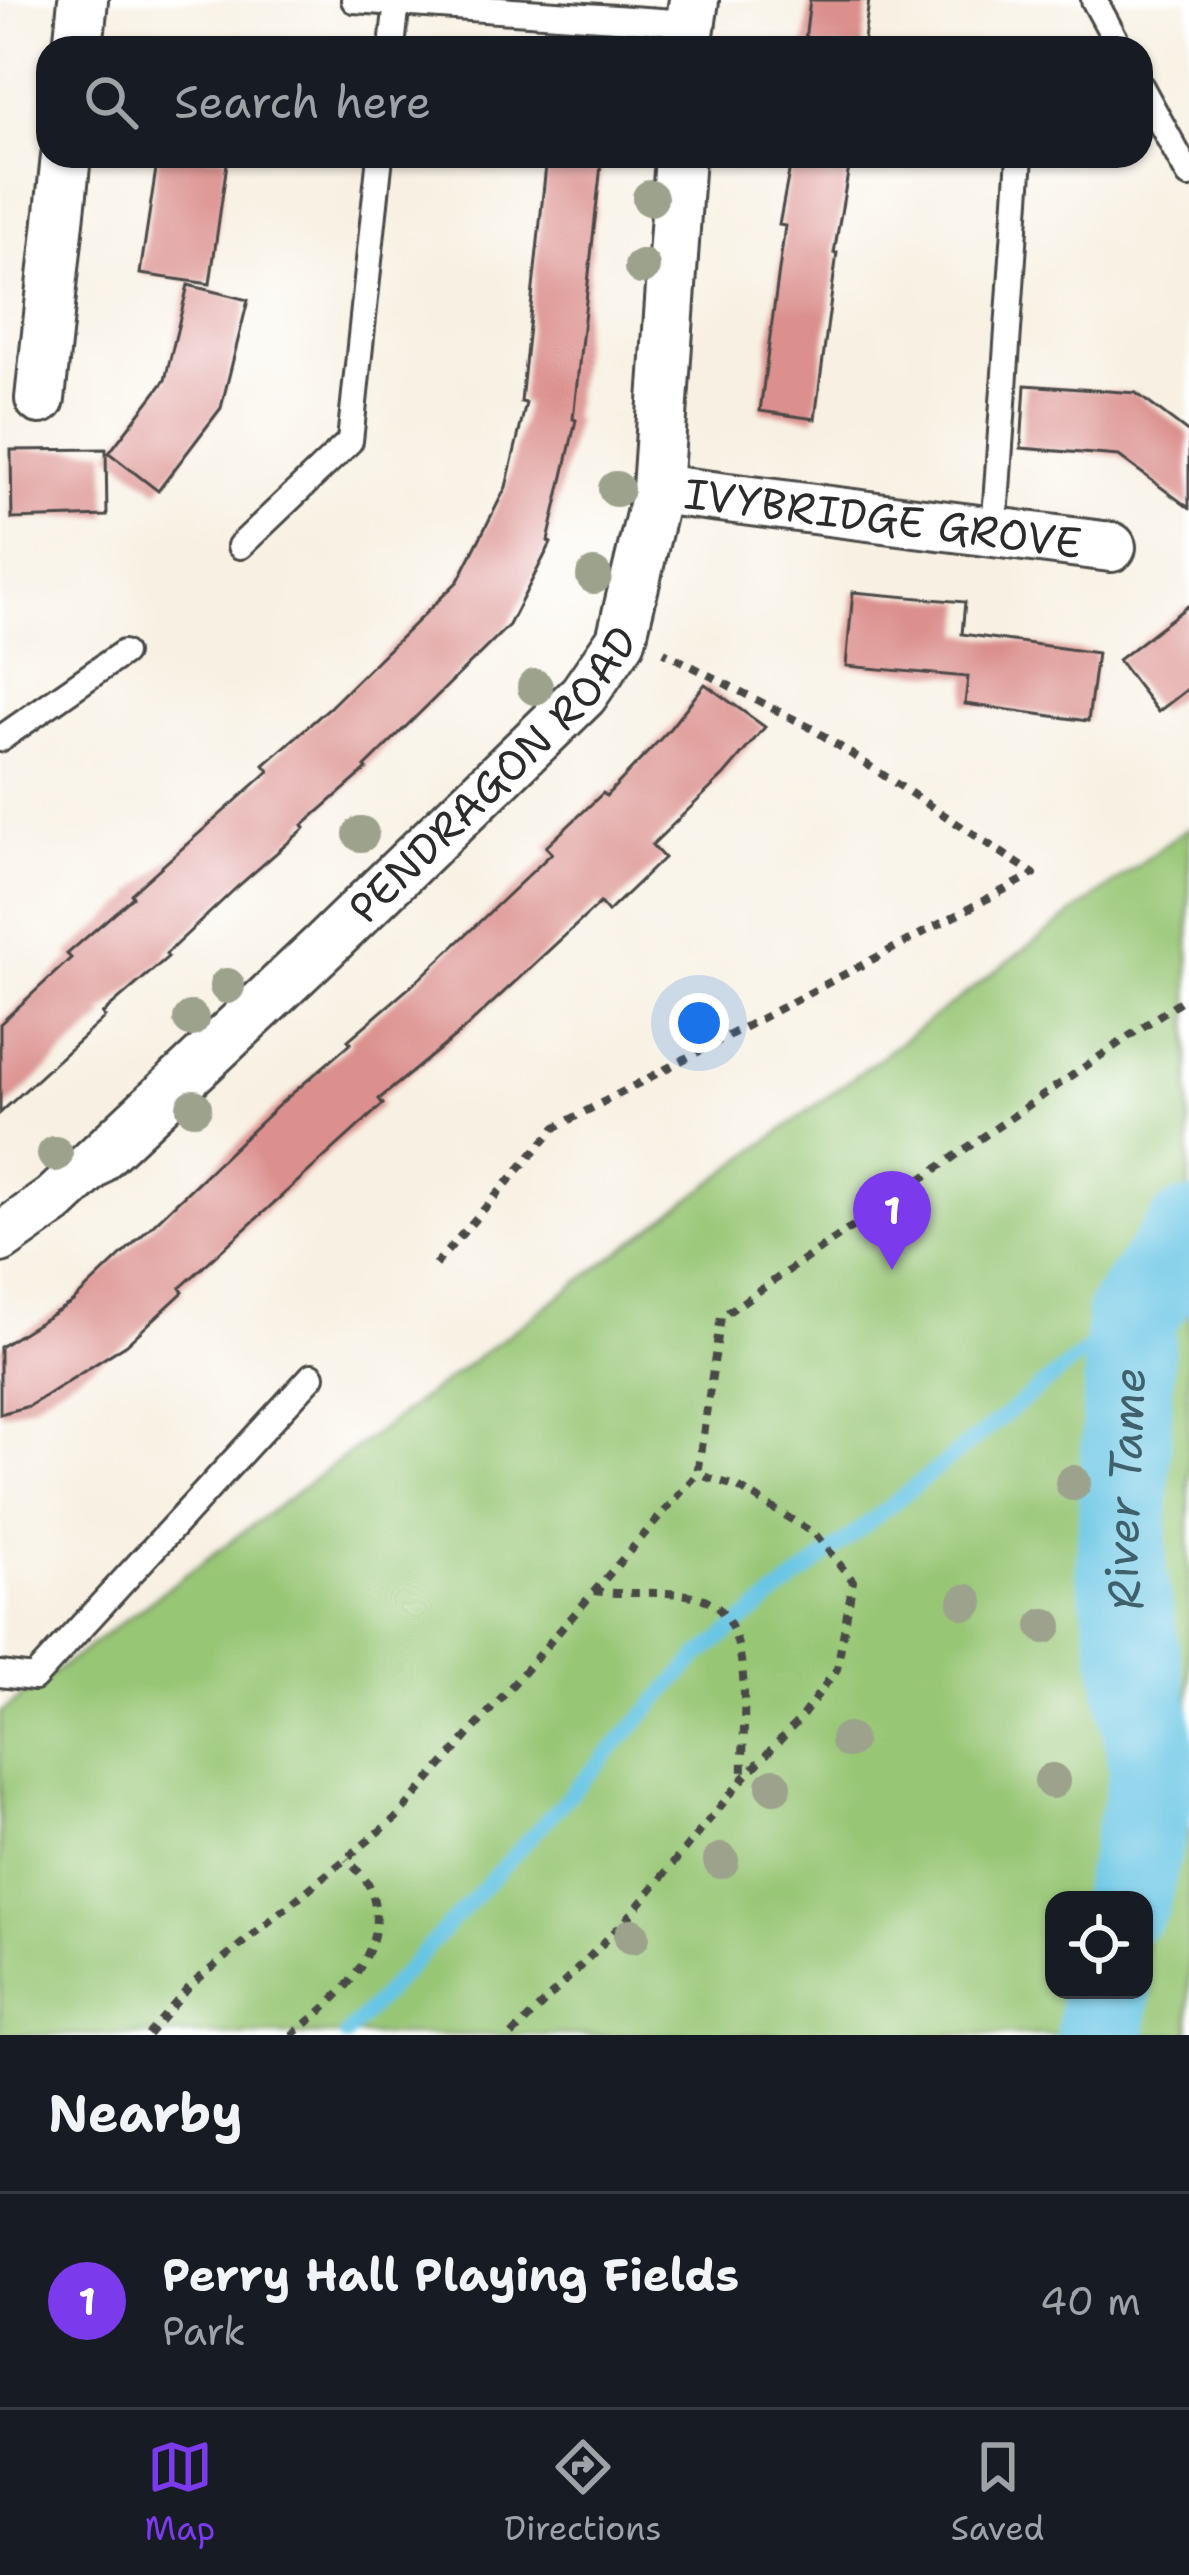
<!DOCTYPE html>
<html lang="en">
<head>
<meta charset="utf-8">
<style>
  :root { --surface:#171b24; --page:#20242c; --text:#f1f3f6; --muted:#9ea1a6; --line:#363941; --accent:#7c3aed }
  body { margin:0; font-family:"Shantell Sans",sans-serif; background:var(--page); color:var(--text) }
  .controls { position:absolute; right:36px; bottom:36px; display:grid; overflow:hidden; border-radius:24px; box-shadow:0 3px 9px #0004 }
  .controls button { width:108px; height:108px; display:grid; place-items:center; padding:0; border:0; border-bottom:3px solid var(--line); background:var(--surface); color:var(--text); font:60px sans-serif }
  .you { position:absolute; left:699px; top:1023px; width:42px; height:42px; margin:-30px; border:9px solid #fff; border-radius:50%; background:#1a73e8; box-shadow:0 0 0 18px #1a73e833 }
  .badge { display:grid; place-items:center; width:78px; height:78px; border-radius:50%; background:var(--accent); color:#fff; font-size:39px; font-weight:700 }
  .pin { position:absolute; translate:-50% -99px; filter:drop-shadow(0 3px 6px #0008) }
  .pin::after { content:''; position:absolute; top:63px; width:42px; height:36px; background:inherit; clip-path:polygon(0 0,100% 0,50% 100%) }
  .list { margin:0; padding:0; list-style:none }
  h2 { display:flex; justify-content:space-between; align-items:center; height:156px; margin:0; padding:0 48px; font-size:51px }
  h2 small { font-size:39px; font-weight:400; color:var(--muted) }
  .list li { display:grid; grid-template-columns:78px 1fr auto; gap:36px; align-items:center; box-sizing:border-box; height:216px; padding:0 48px; border-top:3px solid var(--line) }
  .list b { display:block; font-size:45px; white-space:nowrap }
  .list p { margin:0; font-size:39px; white-space:nowrap; color:var(--muted) }
  .list em { font-size:39px; font-style:normal; color:var(--muted) }
  .icon { flex:none; width:66px; height:66px; fill:none; stroke:currentColor; stroke-width:2; stroke-linecap:round; stroke-linejoin:round }
  .map { position:relative; flex:none; width:1189px; height:2035px; overflow:hidden }
  .search { position:absolute; background:var(--surface); box-shadow:0 3px 9px #0004; left:36px; right:36px; top:36px; height:132px; display:flex; align-items:center; gap:30px; box-sizing:border-box; padding:0 42px; border-radius:36px; color:var(--muted); font-size:45px }
  .sheet { height:372px; background:var(--surface) }
  nav { display:flex; justify-content:space-around; align-items:center; box-sizing:border-box; height:168px; border-top:3px solid var(--line); background:var(--surface); font-size:33px; color:var(--muted) }
  nav a { display:grid; justify-items:center; gap:6px }
  nav .on { color:var(--accent) }
  .map>svg:first-child { display:block }
  .green { fill:#97c675; stroke:#617850; stroke-width:3; fill-rule:evenodd }
  .lines { fill:none; stroke-linecap:round; stroke-linejoin:round }
  .stream { stroke:#66c5e4; stroke-width:15 }
  .river { stroke:#66c5e4; stroke-width:90 }
  .building { fill:#db908d }
  .service-casing { stroke:#4a4947; stroke-width:30 }
  .minor-casing { stroke:#4a4947; stroke-width:54 }
  .path { stroke:#4a4947; stroke-width:8; stroke-dasharray:9 9; stroke-linecap:butt }
  .service { stroke:#fff; stroke-width:24 }
  .minor { stroke:#fff; stroke-width:48 }
  .tree { fill:#9ca28c }
  .labels { text-anchor:middle; dominant-baseline:central; stroke-width:10; stroke-linejoin:round; paint-order:stroke }
  .street-label { font-size:42px; fill:#2b2b2b; stroke:#fff }
  .water-label { font-size:45px; font-style:italic; fill:#40616c; stroke:#fff }
</style>
</head>
<body>
<div class="map">
<svg width="1189" height="2035" viewBox="0 0 1189 2035">
  <rect width="100%" height="100%" fill="#fff"/>
  <filter id="ink" filterUnits="userSpaceOnUse"><feTurbulence type="fractalNoise" baseFrequency=".00833" numOctaves="2"/><feDisplacementMap in="SourceGraphic" scale="24" xChannelSelector="R" yChannelSelector="G"/><feConvolveMatrix kernelMatrix="1 2 1 2 8 2 1 2 1" color-interpolation-filters="sRGB"/></filter>
  <filter id="wash" filterUnits="userSpaceOnUse"><feTurbulence type="fractalNoise" baseFrequency=".004" numOctaves="4" result="noise"/><feDisplacementMap in="SourceGraphic" scale="48" xChannelSelector="R" yChannelSelector="G"/><feGaussianBlur stdDeviation="2.7" result="paint"/><feColorMatrix in="noise" values="0 0 0 0 0 0 0 0 0 0 0 0 0 0 0 0 0 1.4 0 .05"/><feComposite in="paint" operator="in"/></filter>
  <g filter="url(#wash)">
    <rect width="100%" height="100%" fill="#f8f1e3"/>
    <path class="green" d="M 1189,827 L 1189,2035 L 0,2035 L 0,1713 ZM 1054,1900 L 1144,1900 L 1144,1990 L 1054,1990 Z"/>
    <g class="lines">
      <path class="stream" d="M 346,2035 L 698,1657 L 1131,1316"/>
      <g class="river">
        <path id="s1" d="M 1125,1900 L 1155,1774 L 1121,1569 L 1131,1316 L 1189,1235"/>
        <path d="M 1101,2035 L 1106,1990"/>
      </g>
    </g>
    <g id="blocks">
      <path class="building" d="M 810,0 L 869,0 L 863,48 L 804,48 Z
        M 562,31 L 617,35 L 616,48 L 561,48 Z
        M 158,156 L 228,156 L 210,284 L 140,274 Z
        M 547,156 L 602,156 L 573,419 L 576,420 L 548,541 L 551,543 L 509,625 L 365,767 L 367,769 L 303,825 L 305,828 L 236,888 L 166,954 L 168,957 L 102,1014 L 105,1017 L 0,1113 L 0,1024 L 71,958 L 67,954 L 133,897 L 131,894 L 269,771 L 264,765 L 329,708 L 458,581 L 506,487 L 526,403 L 521,402 Z
        M 792,156 L 851,156 L 834,253 L 837,253 L 815,419 L 760,411 L 785,226 L 779,225 Z
        M 188,285 L 248,300 L 221,408 L 158,491 L 109,453 L 165,380 Z
        M 1025,385 L 1136,393 L 1189,433 L 1189,508 L 1119,456 L 1021,448 Z
        M 106,449 L 107,516 L 12,519 L 11,450 Z
        M 853,592 L 965,602 L 962,634 L 1097,653 L 1088,721 L 965,704 L 968,677 L 846,666 Z
        M 1189,605 L 1189,688 L 1158,712 L 1118,660 Z
        M 705,684 L 765,727 L 724,775 L 652,845 L 664,858 L 608,912 L 600,903 L 462,1031 L 379,1099 L 383,1104 L 180,1288 L 183,1292 L 127,1344 L 29,1406 L 0,1414 L 0,1347 L 72,1302 L 281,1103 L 351,1043 L 348,1040 L 417,981 L 552,853 L 546,847 L 603,793 L 606,796 L 668,731 Z"/>
    </g>
  </g>
  <g filter="url(#ink)">
    <use href="#blocks" fill-opacity="0" stroke="#4a4947" stroke-width="3"/>
    <g class="lines">
      <g class="service-casing">
        <path id="service" d="M 354,0 L 689,23
          M 1094,0 L 1120,48
          M 392,48 L 397,0
          M 1141,87 L 1189,175
          M 994,533 L 1020,156
          M 240,546 L 350,441 L 380,156
          M 0,739 L 123,653
          M 0,1674 L 34,1678 L 312,1376"/>
      </g>
      <g class="minor-casing">
        <g id="minor">
          <path d="M 78,48 L 83,0"/>
          <path d="M 687,48 L 694,0"/>
          <path d="M 40,399 L 66,156"/>
          <path id="s2" d="M 657,489 L 1111,547"/>
          <path id="s3" d="M 0,1238 L 54,1200 L 322,948 L 583,695 L 621,640 L 657,489 L 680,156"/>
        </g>
      </g>
      <path class="path" d="M 435,1265 L 556,1127 L 1034,874 L 813,729 L 664,652
        M 594,1591 C 627,1596 665,1589 698,1597 C 760,1614 741,1731 743,1778
        M 148,2035 L 191,1985 L 396,1818 L 697,1474 L 721,1317 L 1189,995
        M 292,2035 C 335,2001 395,1952 370,1888 C 366,1878 354,1867 347,1859
        M 512,2035 L 627,1919 L 743,1779 L 799,1720 L 837,1669 L 853,1581 L 815,1534 L 738,1487 L 697,1474"/>
      <use href="#service" class="service"/>
      <use href="#minor" class="minor"/>
    </g>
    <g class="tree">
      <circle cx="650" cy="198" r="18"/>
      <circle cx="642" cy="267" r="18"/>
      <circle cx="616" cy="489" r="18"/>
      <circle cx="594" cy="576" r="18"/>
      <circle cx="535" cy="687" r="18"/>
      <circle cx="361" cy="834" r="18"/>
      <circle cx="227" cy="986" r="18"/>
      <circle cx="191" cy="1019" r="18"/>
      <circle cx="194" cy="1107" r="18"/>
      <circle cx="55" cy="1154" r="18"/>
      <circle cx="1073" cy="1483" r="18"/>
      <circle cx="966" cy="1602" r="18"/>
      <circle cx="1045" cy="1626" r="18"/>
      <circle cx="848" cy="1740" r="18"/>
      <circle cx="1052" cy="1781" r="18"/>
      <circle cx="774" cy="1786" r="18"/>
      <circle cx="721" cy="1861" r="18"/>
      <circle cx="632" cy="1936" r="18"/>
    </g>
  </g>
  <g class="labels">
    <g class="street-label">
      <text stroke="none"><textPath href="#s2" startOffset="228">IVYBRIDGE GROVE</textPath></text>
      <text stroke="none"><textPath href="#s3" startOffset="678">PENDRAGON ROAD</textPath></text>
    </g>
    <g class="water-label">
      <text stroke="none"><textPath href="#s1" startOffset="417">River Tame</textPath></text>
    </g>
  </g>
</svg>
<div class="controls">
<button><svg class="icon" aria-label="locate" viewBox="0 0 24 24"><circle cx="12" cy="12" r="6"/><path d="M12 2v4M12 18v4M2 12h4M18 12h4"/></svg></button>
</div>
<div class="you"></div>
<div class="pin badge" style="left:892px;top:1270px">1</div>
<div class="search"><svg class="icon" aria-label="search" viewBox="0 0 24 24"><circle cx="10" cy="10" r="6"/><path d="M15 15l6 6"/></svg>Search here</div>
</div>
<section class="sheet">
<h2>Nearby<small></small></h2>
<ul class="list">
<li><span class="badge">1</span><div><b>Perry Hall Playing Fields</b><p>Park</p></div><em>40 m</em></li>
</ul>
</section>
<nav>
<a class="on"><svg class="icon" aria-label="map" viewBox="0 0 24 24"><path d="M3 6l6-2 6 2 6-2v14l-6 2-6-2-6 2zM9 4v14M15 6v14"/></svg>Map</a>
<a><svg class="icon" aria-label="directions" viewBox="0 0 24 24"><path d="M12 3l9 9-9 9-9-9zM9 14v-3h6M13 9l2 2-2 2"/></svg>Directions</a>
<a><svg class="icon" aria-label="saved" viewBox="0 0 24 24"><path d="M7 4h10v16l-5-4-5 4z"/></svg>Saved</a>
</nav>
</body>
</html>
